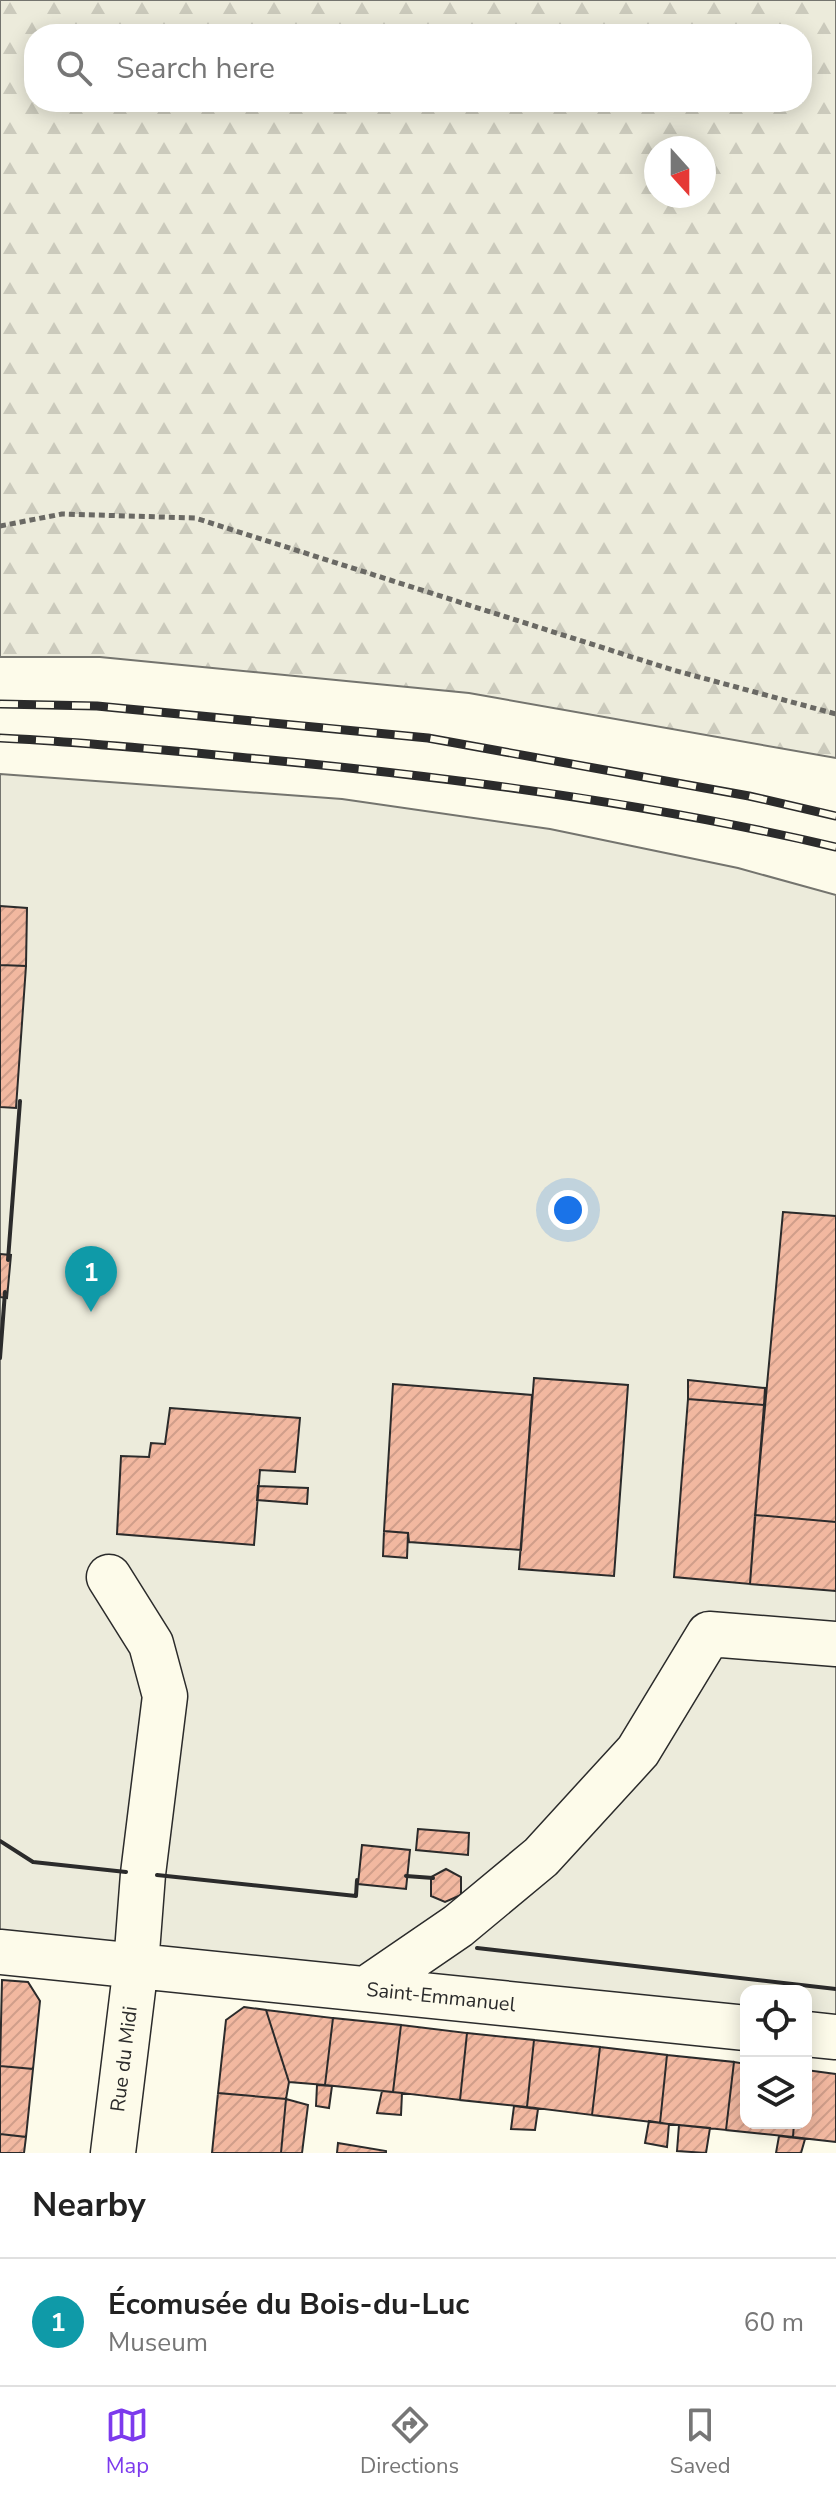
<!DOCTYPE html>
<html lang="en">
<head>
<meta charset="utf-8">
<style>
  :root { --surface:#fff; --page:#f2f2f2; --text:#222; --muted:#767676; --line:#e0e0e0; --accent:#7c3aed }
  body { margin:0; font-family:"Nunito Sans",sans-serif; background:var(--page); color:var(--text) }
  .controls { position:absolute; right:24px; bottom:24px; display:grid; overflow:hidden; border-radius:16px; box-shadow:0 4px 20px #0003 }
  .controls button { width:72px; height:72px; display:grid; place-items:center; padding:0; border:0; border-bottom:2px solid var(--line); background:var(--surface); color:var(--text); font:40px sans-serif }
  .compass { position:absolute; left:644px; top:136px; width:72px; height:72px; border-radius:50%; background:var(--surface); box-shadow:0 4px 20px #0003; rotate:159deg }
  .you { position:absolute; left:568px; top:1210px; width:28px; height:28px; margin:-20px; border:6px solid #fff; border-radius:50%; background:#1a73e8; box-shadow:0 0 0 12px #1a73e833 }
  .badge { display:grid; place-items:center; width:52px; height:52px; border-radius:50%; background:var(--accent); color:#fff; font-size:26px; font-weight:700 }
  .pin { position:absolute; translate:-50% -66px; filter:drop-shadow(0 2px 4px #0008) }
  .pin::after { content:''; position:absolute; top:42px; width:28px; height:24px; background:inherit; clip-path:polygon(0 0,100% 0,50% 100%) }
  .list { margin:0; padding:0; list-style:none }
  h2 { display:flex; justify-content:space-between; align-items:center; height:104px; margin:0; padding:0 32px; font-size:34px }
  h2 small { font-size:26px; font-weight:400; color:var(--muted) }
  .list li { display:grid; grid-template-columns:52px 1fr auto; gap:24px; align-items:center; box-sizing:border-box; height:128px; padding:0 32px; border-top:2px solid var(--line) }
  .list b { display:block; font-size:30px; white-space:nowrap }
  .list p { margin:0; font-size:26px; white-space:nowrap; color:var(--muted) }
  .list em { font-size:26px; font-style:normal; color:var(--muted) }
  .icon { flex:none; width:44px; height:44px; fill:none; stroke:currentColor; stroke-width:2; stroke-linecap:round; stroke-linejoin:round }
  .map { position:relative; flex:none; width:836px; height:2153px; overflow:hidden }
  .search { position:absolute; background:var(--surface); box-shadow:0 4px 20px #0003; left:24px; right:24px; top:24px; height:88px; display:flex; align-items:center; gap:20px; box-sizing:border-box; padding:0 28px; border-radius:32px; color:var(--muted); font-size:30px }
  .sheet { height:232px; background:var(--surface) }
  nav { display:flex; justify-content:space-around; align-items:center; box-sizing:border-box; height:112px; border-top:2px solid var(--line); background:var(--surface); font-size:22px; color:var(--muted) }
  nav a { display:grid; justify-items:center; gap:4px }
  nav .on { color:var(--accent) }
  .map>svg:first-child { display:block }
  .green { fill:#ecebdb; stroke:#74746e; stroke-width:2 }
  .forest { fill:url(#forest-firs); stroke:#74746e; stroke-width:2; fill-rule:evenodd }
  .building { fill:url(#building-hatch); stroke:#2b2b2b; stroke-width:2 }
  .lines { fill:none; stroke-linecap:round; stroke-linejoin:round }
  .minor-casing { stroke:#2b2b2b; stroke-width:47 }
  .path { stroke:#6a6964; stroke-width:5; stroke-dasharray:6 4; stroke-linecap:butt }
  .minor { stroke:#fdfbea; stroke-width:44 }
  .rail-casing { stroke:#2b2b2b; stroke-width:9 }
  .rail { stroke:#fdfbea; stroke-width:6; stroke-dasharray:18; stroke-linecap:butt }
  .wall { stroke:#2b2b2b; stroke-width:4 }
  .labels { text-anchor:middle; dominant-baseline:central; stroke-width:6; stroke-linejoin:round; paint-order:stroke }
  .street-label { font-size:20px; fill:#2b2b2b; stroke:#fdfbea }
</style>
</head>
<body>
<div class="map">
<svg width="836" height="2153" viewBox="0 0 836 2153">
  <defs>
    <pattern id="forest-firs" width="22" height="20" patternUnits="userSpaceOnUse" patternTransform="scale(2)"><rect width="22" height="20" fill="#ecebdb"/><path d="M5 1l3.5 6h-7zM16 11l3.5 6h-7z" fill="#cbcabc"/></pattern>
    <pattern id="building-hatch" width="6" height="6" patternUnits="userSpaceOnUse" patternTransform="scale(2)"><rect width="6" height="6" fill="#f2b8a0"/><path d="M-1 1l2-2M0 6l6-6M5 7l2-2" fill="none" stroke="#d09e8a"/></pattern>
  </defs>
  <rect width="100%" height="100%" fill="#fdfbea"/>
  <path class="green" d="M 0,774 L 342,799 L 550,829 L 738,868 L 836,895 L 836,2037 L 806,2034 L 806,1991 L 746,1991 L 746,2027 L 0,1952 Z"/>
  <path class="forest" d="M 0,0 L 836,0 L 836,758 L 469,693 L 100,657 L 0,657 ZM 34,34 L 802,34 L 802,102 L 34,102 ZM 656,148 L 704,148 L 704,196 L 656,196 Z"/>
  <path class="building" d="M 0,906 L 27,908 L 26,966 L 0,965 Z
    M 0,965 L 26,966 L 16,1108 L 0,1107 Z
    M 783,1212 L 836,1216 L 836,1522 L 755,1515 Z
    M 0,1254 L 11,1255 L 7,1298 L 0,1297 Z
    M 534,1378 L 628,1385 L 614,1576 L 519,1569 Z
    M 688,1380 L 765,1388 L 764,1405 L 688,1399 Z
    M 393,1384 L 532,1395 L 521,1550 L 409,1542 L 408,1533 L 384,1531 Z
    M 688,1399 L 764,1405 L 750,1584 L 674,1577 Z
    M 170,1408 L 300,1418 L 295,1472 L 260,1470 L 254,1545 L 117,1534 L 121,1456 L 149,1457 L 151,1443 L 165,1444 Z
    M 258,1486 L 308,1488 L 307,1504 L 257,1500 Z
    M 755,1515 L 836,1522 L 836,1591 L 750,1584 Z
    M 384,1531 L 408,1533 L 407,1558 L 383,1556 Z
    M 418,1829 L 469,1833 L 468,1855 L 416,1850 Z
    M 362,1845 L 410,1850 L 406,1889 L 358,1884 Z
    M 446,1869 L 461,1877 L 461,1895 L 445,1902 L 431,1896 L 431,1877 Z
    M 2,1980 L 28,1982 L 40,2001 L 33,2069 L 0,2066 Z
    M 244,2007 L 266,2010 L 289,2082 L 286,2099 L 218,2093 L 226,2020 Z
    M 266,2010 L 333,2018 L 325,2085 L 289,2082 Z
    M 333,2018 L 401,2025 L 393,2092 L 325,2085 Z
    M 401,2025 L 467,2033 L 460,2100 L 393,2092 Z
    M 467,2033 L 534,2040 L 527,2107 L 460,2100 Z
    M 534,2040 L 600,2047 L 592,2115 L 527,2107 Z
    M 600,2047 L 667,2055 L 660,2123 L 592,2115 Z
    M 667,2055 L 734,2062 L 726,2130 L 660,2123 Z
    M 734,2062 L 746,2064 L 746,2123 L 794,2123 L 793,2137 L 726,2130 Z
    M 0,2066 L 33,2069 L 26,2137 L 0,2134 Z
    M 806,2070 L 836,2074 L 836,2142 L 793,2137 L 794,2123 L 806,2123 Z
    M 317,2085 L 332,2086 L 329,2108 L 316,2106 Z
    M 382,2091 L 402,2093 L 401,2115 L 377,2113 Z
    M 218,2093 L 286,2099 L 281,2153 L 212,2153 Z
    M 286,2099 L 308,2105 L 302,2153 L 281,2153 Z
    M 514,2106 L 538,2109 L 535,2130 L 511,2129 Z
    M 649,2121 L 669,2124 L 667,2147 L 645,2143 Z
    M 679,2125 L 710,2128 L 706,2153 L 677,2151 Z
    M 0,2134 L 26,2137 L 24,2153 L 0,2153 Z
    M 779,2136 L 805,2139 L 801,2153 L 776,2153 Z
    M 338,2143 L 386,2151 L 386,2153 L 337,2153 Z"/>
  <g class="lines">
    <g class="minor-casing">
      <path id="minor" d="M 109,1577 L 151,1644 L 165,1696 L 143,1874 L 136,1965 L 113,2153
        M 0,1952 L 746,2028
        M 366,1989 L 458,1926 L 541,1857 L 638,1751 L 709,1634 L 836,1644
        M 806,2034 L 836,2037"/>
    </g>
    <path class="path" d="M 0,526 L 62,514 L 195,518 L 673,670 L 836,714"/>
    <use href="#minor" class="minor"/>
    <g class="rail-casing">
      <path id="rail" d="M 0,704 L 97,706 L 428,738 L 749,796 L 836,816
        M 0,738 C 87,742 173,751 260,759 C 453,777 647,803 836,847"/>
    </g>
    <use href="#rail" class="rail"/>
    <path class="wall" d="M 8,1260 L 20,1101
      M 0,1358 L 5,1292
      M 0,1841 L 33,1862 L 126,1872
      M 157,1875 L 356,1896 L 357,1880
      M 406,1876 L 433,1878
      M 477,1948 L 836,1989"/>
  </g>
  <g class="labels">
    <g class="street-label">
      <text transform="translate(441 1997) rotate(6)">Saint-Emmanuel</text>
      <text transform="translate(124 2059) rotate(-83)">Rue du Midi</text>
    </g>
  </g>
</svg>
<div class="controls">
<button><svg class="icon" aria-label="locate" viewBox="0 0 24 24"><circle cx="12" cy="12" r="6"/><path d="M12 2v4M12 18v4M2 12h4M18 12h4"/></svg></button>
<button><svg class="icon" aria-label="layers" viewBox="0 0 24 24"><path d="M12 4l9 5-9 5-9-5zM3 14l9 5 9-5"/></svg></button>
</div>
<svg class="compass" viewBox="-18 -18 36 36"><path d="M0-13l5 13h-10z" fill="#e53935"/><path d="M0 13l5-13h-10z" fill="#767676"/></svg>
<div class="you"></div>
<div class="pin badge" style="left:91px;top:1312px;background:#0f9aa8">1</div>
<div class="search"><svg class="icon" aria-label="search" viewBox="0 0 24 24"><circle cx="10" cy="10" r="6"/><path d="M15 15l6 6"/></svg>Search here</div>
</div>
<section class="sheet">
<h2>Nearby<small></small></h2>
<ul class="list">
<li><span class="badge" style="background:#0f9aa8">1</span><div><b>Écomusée du Bois-du-Luc</b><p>Museum</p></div><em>60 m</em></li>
</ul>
</section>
<nav>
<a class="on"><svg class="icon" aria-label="map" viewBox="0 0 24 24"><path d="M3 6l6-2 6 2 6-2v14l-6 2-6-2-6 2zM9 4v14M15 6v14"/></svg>Map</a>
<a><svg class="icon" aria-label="directions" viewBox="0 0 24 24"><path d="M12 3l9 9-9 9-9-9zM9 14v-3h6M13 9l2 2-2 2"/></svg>Directions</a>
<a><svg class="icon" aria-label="saved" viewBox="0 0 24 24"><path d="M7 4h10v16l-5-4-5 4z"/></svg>Saved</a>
</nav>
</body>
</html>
